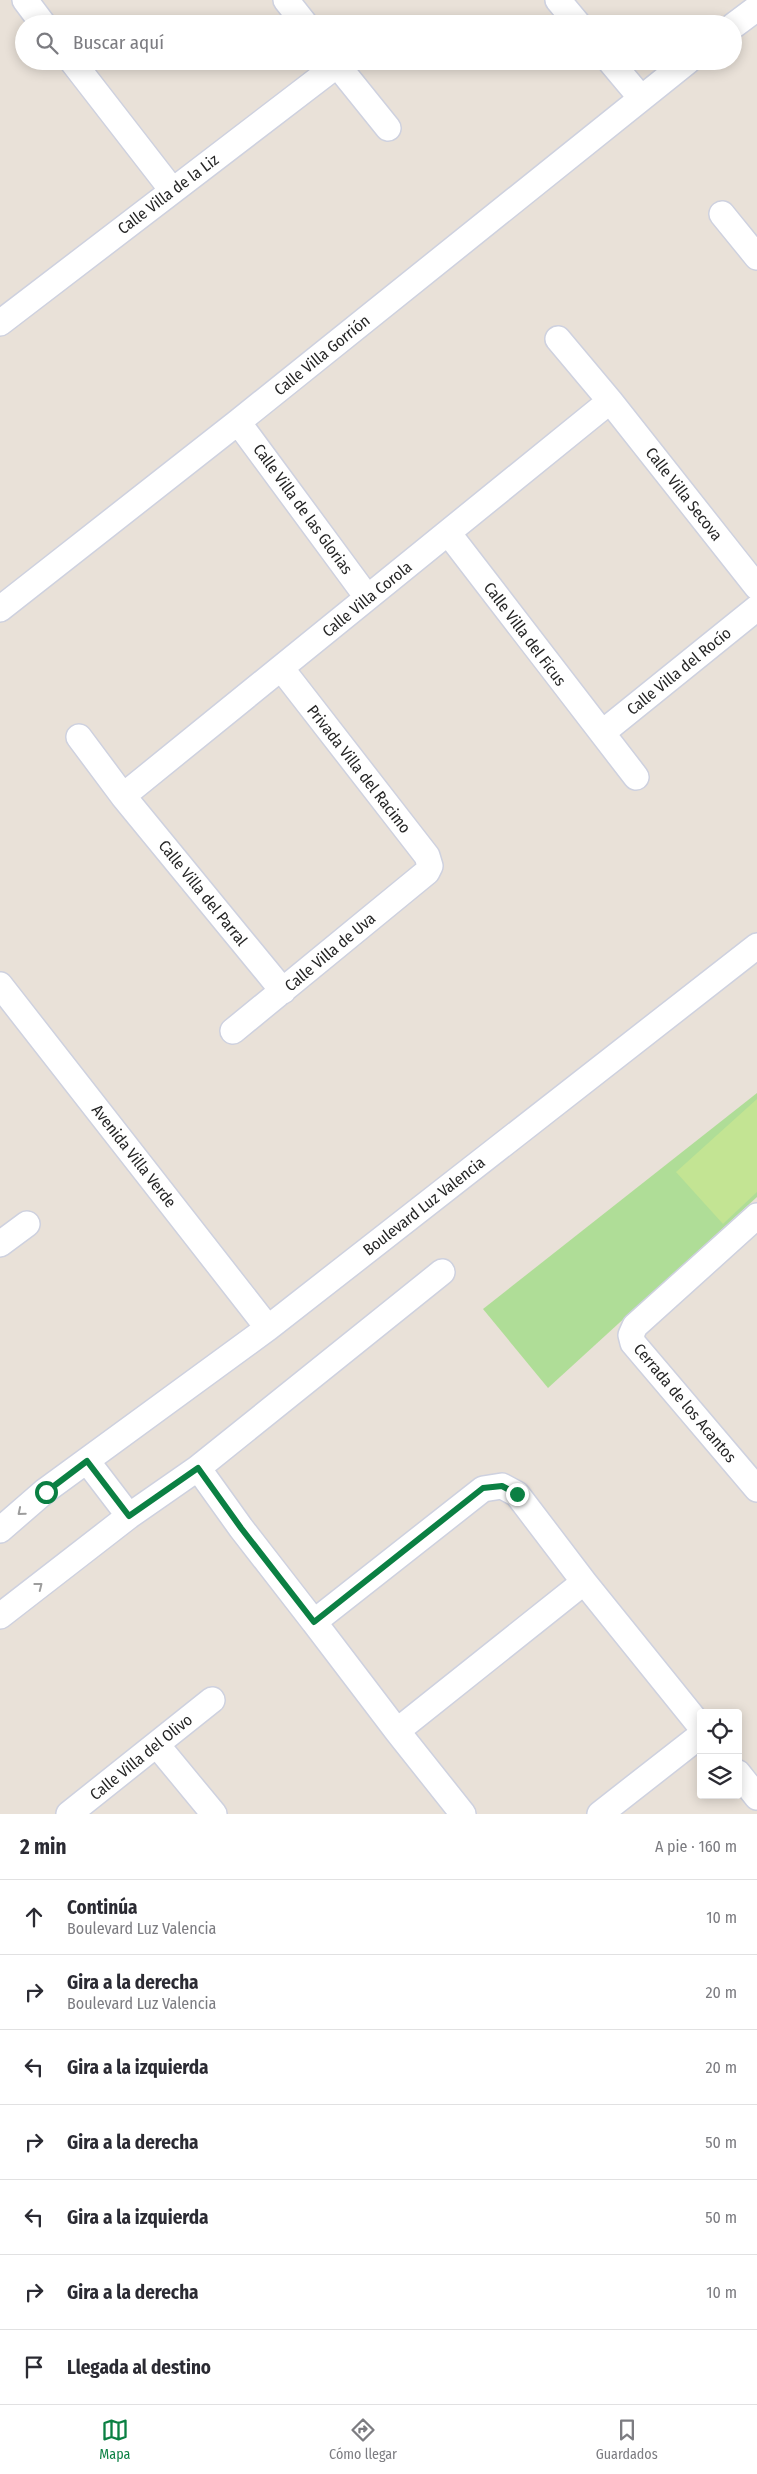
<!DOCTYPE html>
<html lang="es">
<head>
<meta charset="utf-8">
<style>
  :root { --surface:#fff; --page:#f7f7f7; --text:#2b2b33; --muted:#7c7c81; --line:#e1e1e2; --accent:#0b8043 }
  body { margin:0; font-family:"Fira Sans Condensed",sans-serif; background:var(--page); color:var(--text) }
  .controls { position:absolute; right:15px; bottom:15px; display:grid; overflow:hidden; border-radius:5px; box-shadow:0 2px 12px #0003 }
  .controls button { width:45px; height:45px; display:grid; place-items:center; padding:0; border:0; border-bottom:1px solid var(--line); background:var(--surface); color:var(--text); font:25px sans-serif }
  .stop { position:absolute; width:15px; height:15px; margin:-11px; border:4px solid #0b8043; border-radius:50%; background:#fff }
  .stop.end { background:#0b8043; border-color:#fff; box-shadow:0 1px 5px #0008 }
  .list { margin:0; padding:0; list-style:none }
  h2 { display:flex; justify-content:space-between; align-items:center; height:65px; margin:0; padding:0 20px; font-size:21px }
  h2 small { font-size:16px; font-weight:400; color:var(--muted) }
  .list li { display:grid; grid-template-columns:32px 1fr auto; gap:15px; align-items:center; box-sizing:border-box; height:75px; padding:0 20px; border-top:1px solid var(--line) }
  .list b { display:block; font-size:19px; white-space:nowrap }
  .list p { margin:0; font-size:16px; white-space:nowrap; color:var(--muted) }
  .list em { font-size:16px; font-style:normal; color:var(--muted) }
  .icon { flex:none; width:28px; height:28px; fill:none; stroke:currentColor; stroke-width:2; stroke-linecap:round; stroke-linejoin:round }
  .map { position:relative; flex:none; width:757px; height:1814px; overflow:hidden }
  .search { position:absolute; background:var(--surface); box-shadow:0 2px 12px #0003; left:15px; right:15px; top:15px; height:55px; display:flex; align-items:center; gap:12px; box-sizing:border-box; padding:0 18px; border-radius:28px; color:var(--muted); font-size:19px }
  .sheet { height:590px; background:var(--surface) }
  nav { display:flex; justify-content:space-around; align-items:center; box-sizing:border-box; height:70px; border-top:1px solid var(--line); background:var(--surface); font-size:14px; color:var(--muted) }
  nav a { display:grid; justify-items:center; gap:2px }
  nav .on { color:var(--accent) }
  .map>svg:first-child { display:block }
  .green { fill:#afdd97 }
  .pitch { fill:#c3e493 }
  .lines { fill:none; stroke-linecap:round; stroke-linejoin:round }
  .minor-casing { stroke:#ced1df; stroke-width:28 }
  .minor { stroke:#fff; stroke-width:25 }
  .oneway { stroke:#9d9d9d }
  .route { stroke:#0b8043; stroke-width:6 }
  .labels { text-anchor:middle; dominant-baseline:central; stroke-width:4.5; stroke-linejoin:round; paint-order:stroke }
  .street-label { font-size:16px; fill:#262626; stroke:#fff }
</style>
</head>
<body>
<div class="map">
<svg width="757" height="1814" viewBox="0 0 757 1814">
  <rect width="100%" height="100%" fill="#e9e1d8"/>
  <path class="green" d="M 757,1093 L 757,1197 L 548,1388 L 483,1309 Z"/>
  <path class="pitch" d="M 757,1099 L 757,1192 L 723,1224 L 676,1172 Z"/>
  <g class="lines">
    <g class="minor-casing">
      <path id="minor" d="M 25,0 L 43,24
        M 286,0 L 305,24
        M 558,0 L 578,24
        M 733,26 L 757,8
        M 72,61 L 172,190
        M 334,61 L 388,128
        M 610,61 L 641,98
        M 722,214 L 757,257
        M 0,323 L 337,65
        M 558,339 L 610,401 L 757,587
        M 238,422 L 367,597
        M 449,534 L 636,777
        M 0,609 L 238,422 L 688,61
        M 602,733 L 757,608
        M 79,737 L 123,796 L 283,991
        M 123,796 L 610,401
        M 0,985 L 268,1328
        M 233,1031 L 427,872 L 430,866 L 427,856 L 281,668
        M 757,1216 L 635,1326 L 631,1335 L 633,1343 L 757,1489
        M 0,1244 L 27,1224
        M 87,1461 L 129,1516
        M 198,1468 L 241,1528 L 314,1622 L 483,1489 L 502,1486 L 517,1494 L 584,1582 L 397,1731 L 314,1622
        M 0,1530 L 45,1491 L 268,1328 L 757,946
        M 584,1582 L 701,1727
        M 0,1616 L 129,1516 L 198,1468 L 442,1272
        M 397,1731 L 463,1814
        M 157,1745 L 214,1814
        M 738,1773 L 757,1797
        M 69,1814 L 212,1700
        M 600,1814 L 701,1735"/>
    </g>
    <use href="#minor" class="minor"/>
  </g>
  <defs><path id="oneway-chevron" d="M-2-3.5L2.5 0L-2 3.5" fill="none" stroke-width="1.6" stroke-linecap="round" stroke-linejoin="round" transform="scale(1.25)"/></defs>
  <g class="oneway">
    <use href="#oneway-chevron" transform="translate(21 1512) rotate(140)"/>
    <use href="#oneway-chevron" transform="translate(39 1586) rotate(-38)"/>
  </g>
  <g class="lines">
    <path class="route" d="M 46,1492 L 87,1461 L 129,1516 L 198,1468 L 241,1528 L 314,1622 L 483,1488 L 502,1486 L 517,1494"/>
  </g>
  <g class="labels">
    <g class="street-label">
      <text transform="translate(168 194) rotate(-37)">Calle Villa de la Liz</text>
      <text transform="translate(322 355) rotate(-39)">Calle Villa Gorrión</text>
      <text transform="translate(684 494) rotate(52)">Calle Villa Secova</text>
      <text transform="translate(303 509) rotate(54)">Calle Villa de las Glorias</text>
      <text transform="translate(367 599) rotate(-39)">Calle Villa Corola</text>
      <text transform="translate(525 634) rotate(53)">Calle Villa del Ficus</text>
      <text transform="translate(679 671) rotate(-39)">Calle Villa del Rocío</text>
      <text transform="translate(359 769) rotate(52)">Privada Villa del Racimo</text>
      <text transform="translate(203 893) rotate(51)">Calle Villa del Parral</text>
      <text transform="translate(330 952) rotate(-40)">Calle Villa de Uva</text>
      <text transform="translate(134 1156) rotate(52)">Avenida Villa Verde</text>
      <text transform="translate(424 1206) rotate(-38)">Boulevard Luz Valencia</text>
      <text transform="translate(685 1403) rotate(50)">Cerrada de los Acantos</text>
      <text transform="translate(141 1757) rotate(-39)">Calle Villa del Olivo</text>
    </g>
  </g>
</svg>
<div class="controls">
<button><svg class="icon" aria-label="locate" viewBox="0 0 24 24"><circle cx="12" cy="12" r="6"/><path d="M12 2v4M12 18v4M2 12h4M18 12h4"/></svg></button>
<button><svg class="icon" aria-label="layers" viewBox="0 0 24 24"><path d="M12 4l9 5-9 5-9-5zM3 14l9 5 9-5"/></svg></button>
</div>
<div class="stop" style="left:46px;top:1492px"></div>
<div class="stop end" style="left:517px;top:1494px"></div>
<div class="search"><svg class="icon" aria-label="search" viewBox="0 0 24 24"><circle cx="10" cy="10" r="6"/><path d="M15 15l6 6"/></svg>Buscar aquí</div>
</div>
<section class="sheet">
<h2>2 min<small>A pie · 160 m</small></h2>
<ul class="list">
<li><svg class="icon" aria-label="ahead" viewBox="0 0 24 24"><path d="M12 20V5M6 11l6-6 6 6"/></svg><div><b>Continúa</b><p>Boulevard Luz Valencia</p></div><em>10 m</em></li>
<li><svg class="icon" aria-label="right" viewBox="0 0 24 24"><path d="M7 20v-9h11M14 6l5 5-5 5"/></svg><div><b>Gira a la derecha</b><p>Boulevard Luz Valencia</p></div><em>20 m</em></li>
<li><svg class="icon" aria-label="left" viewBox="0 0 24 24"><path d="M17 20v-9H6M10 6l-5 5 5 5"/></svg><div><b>Gira a la izquierda</b></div><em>20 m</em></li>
<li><svg class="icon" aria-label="right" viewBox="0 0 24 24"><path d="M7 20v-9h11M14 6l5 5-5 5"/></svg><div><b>Gira a la derecha</b></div><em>50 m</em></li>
<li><svg class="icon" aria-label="left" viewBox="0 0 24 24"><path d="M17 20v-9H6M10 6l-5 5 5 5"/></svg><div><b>Gira a la izquierda</b></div><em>50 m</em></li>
<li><svg class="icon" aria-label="right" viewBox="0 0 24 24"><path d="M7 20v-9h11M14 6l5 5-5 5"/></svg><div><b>Gira a la derecha</b></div><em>10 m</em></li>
<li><svg class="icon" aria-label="arrive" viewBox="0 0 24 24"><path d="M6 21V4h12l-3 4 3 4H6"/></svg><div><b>Llegada al destino</b></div></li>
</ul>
</section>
<nav>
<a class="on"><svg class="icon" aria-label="map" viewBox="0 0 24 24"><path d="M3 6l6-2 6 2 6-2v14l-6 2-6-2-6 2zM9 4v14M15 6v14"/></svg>Mapa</a>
<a><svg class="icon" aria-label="directions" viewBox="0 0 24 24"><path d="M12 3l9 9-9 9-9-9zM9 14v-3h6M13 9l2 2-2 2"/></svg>Cómo llegar</a>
<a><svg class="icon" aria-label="saved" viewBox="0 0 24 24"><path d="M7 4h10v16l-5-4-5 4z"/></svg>Guardados</a>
</nav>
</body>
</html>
